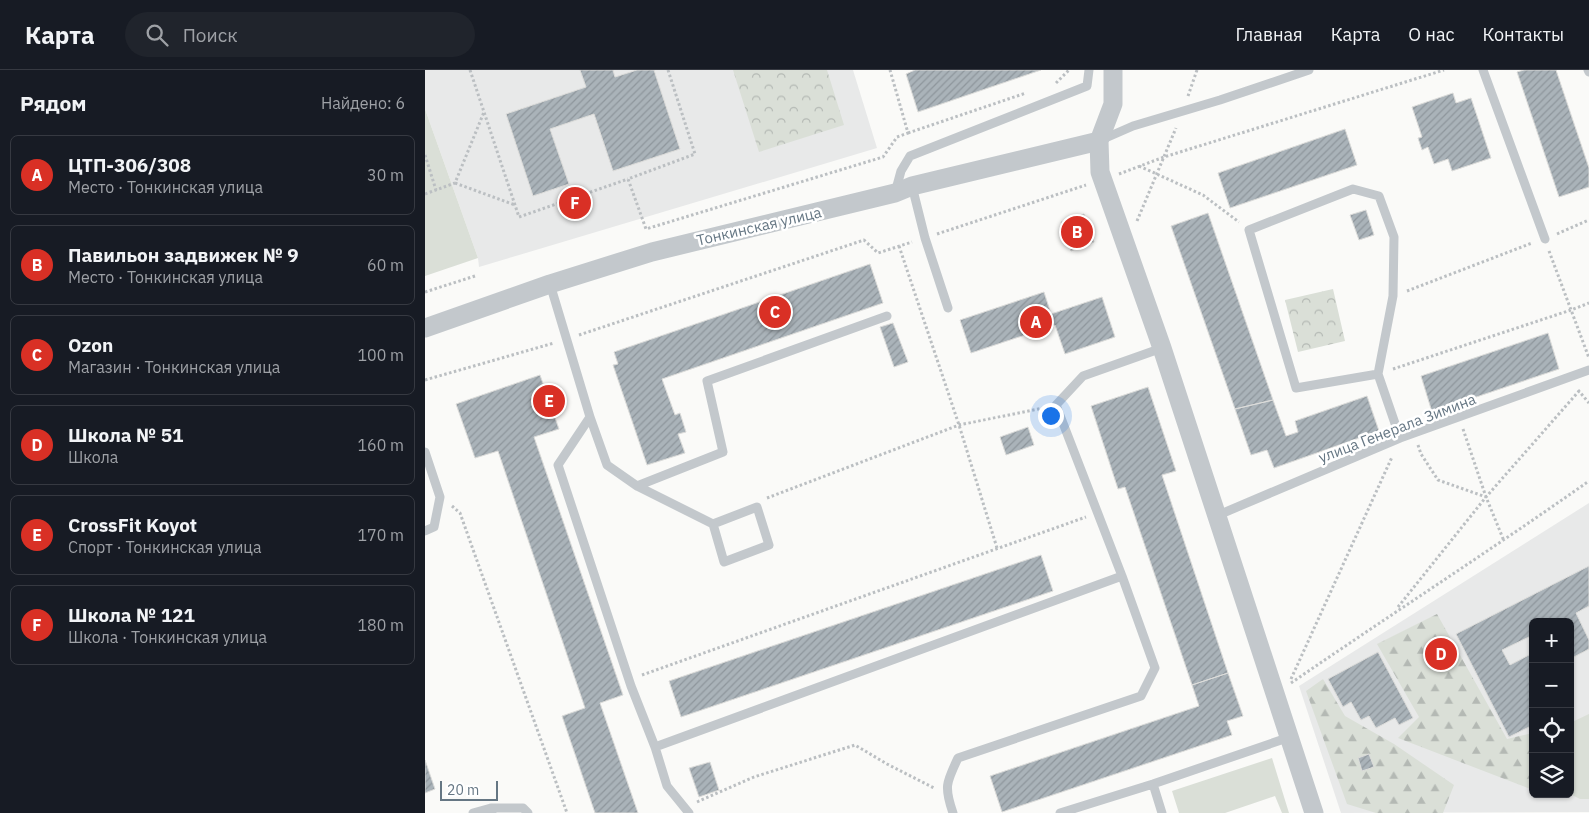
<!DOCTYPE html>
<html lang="ru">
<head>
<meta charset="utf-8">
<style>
  :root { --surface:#171b24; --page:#20242c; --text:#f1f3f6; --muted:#9ea1a6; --line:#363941; --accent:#d93025 }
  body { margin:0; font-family:"IBM Plex Sans",sans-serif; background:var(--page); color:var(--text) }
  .controls { position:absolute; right:15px; bottom:15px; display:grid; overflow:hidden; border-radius:8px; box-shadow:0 1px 4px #0004 }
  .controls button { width:45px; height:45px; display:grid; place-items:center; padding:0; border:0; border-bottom:1px solid var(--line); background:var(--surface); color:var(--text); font:25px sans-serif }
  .scale { position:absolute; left:15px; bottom:12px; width:58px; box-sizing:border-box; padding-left:5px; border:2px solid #657683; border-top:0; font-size:14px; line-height:18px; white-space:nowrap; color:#657683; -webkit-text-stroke:4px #fff; paint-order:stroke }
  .you { position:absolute; left:625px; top:345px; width:18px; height:18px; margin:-12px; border:4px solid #fff; border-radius:50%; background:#1a73e8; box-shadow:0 0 0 8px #1a73e833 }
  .badge { display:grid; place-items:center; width:32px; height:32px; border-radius:50%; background:var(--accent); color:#fff; font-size:16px; font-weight:700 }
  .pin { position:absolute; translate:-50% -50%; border:2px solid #fff; box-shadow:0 1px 5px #0006 }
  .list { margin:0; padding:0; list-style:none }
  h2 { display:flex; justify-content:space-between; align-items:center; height:65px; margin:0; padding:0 20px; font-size:21px }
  h2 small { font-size:16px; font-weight:400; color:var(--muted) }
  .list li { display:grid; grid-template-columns:32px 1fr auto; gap:15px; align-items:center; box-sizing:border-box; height:80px; margin:0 10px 10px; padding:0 10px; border:1px solid var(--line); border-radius:8px }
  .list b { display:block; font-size:19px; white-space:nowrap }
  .list p { margin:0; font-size:16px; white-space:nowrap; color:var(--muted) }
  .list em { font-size:16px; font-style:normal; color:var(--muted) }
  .icon { flex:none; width:28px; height:28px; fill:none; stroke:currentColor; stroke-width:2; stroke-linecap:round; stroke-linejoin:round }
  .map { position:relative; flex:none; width:1164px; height:743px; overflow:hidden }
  header { display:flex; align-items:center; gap:30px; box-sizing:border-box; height:70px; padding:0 25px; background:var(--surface); border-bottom:1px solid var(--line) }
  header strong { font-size:24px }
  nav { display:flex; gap:28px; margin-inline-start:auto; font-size:18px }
  .search { width:350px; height:45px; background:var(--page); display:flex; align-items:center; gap:12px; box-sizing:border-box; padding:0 18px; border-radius:28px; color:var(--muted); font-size:19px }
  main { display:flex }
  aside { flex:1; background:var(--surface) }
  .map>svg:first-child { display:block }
  .built { fill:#e8e9e9; fill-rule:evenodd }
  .grass { fill:#dadfd7 }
  .forest { fill:url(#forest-firs) }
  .park { fill:url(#park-crowns) }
  .building { fill:url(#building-hatch); stroke:#dcdcda }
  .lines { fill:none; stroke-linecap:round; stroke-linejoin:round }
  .path { stroke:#bbbfc2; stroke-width:3; stroke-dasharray:2.5 2.5; stroke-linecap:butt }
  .service { stroke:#c3c8cc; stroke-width:9 }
  .minor { stroke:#c3c8cc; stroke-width:19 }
  .labels { text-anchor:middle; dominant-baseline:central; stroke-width:5; stroke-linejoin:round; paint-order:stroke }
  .street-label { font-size:15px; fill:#657683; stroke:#fff }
</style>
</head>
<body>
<header>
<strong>Карта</strong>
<div class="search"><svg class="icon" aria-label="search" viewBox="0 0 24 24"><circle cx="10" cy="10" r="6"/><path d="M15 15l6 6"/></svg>Поиск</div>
<nav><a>Главная</a><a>Карта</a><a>О нас</a><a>Контакты</a></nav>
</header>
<main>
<aside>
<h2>Рядом<small>Найдено: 6</small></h2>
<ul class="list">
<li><span class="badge">A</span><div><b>ЦТП-306/308</b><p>Место · Тонкинская улица</p></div><em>30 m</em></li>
<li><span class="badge">B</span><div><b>Павильон задвижек № 9</b><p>Место · Тонкинская улица</p></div><em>60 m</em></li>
<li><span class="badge">C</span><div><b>Ozon</b><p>Магазин · Тонкинская улица</p></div><em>100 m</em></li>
<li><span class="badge">D</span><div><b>Школа № 51</b><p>Школа</p></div><em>160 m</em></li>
<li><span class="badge">E</span><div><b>CrossFit Koyot</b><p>Спорт · Тонкинская улица</p></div><em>170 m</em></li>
<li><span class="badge">F</span><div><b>Школа № 121</b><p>Школа · Тонкинская улица</p></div><em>180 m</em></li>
</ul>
</aside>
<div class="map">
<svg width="1164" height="743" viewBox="0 0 1164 743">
  <defs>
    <pattern id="forest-firs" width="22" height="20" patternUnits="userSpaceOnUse" patternTransform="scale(1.25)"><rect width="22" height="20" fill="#dadfd7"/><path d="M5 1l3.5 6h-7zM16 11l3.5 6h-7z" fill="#b4b9b4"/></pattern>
    <pattern id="park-crowns" width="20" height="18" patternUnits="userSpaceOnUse" patternTransform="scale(1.25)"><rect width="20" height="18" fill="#dadfd7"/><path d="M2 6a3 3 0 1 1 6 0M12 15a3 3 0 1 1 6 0" fill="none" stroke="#b4b9b4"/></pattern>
    <pattern id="building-hatch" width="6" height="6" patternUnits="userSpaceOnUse" patternTransform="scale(1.25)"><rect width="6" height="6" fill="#aab3b9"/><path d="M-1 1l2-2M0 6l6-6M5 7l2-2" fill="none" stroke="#8e969c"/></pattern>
  </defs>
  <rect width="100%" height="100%" fill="#fafaf8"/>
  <path class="built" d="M 0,0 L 428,0 L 452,78 L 54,197 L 53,188 L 0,39 Z
    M 1164,433 L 1164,742 L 916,743 L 874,616 ZM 1108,552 L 1145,552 L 1145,724 L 1108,724 Z"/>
  <path class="grass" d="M 0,39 L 53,188 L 0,206 Z
    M 1164,644 L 1164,729 L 1155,729 L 1145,724 L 1145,653 Z
    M 847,688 L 864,743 L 857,743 L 850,726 L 800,743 L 754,743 L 747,721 Z"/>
  <path class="forest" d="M 1012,544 L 1082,669 L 1108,663 L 1108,720 L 973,668 L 994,647 L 952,574 Z
    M 898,609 L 920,646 L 969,674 L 1029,715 L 1018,743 L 951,743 L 922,734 L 881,621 Z"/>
  <path class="park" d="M 308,0 L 402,0 L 419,55 L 334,82 Z
    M 908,219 L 920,271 L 873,282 L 860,230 Z"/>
  <path class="building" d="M 155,0 L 188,0 L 190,7 L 212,0 L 229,0 L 255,79 L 188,101 L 169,44 L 125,59 L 144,114 L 108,126 L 81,44 L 161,17 Z
    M 490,0 L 616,0 L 493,42 L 481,4 Z
    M 1099,0 L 1131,0 L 1164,98 L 1164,117 L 1134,127 L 1092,2 Z
    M 1028,23 L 1031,33 L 1046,28 L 1066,88 L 1027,101 L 1023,89 L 1009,94 L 1003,77 L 997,80 L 993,68 L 997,67 L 987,37 Z
    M 920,59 L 932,95 L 805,138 L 793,103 Z
    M 941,140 L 949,165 L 934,170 L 925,145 Z
    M 783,143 L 848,330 L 810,339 L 746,156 Z
    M 659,144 L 669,172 L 646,181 L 636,152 Z
    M 445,194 L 458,233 L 237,309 L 250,345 L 255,343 L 261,362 L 253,364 L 260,383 L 222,395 L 188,295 L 193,294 L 189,282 Z
    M 619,222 L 626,244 L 677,227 L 690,267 L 640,284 L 630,255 L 546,283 L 535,250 Z
    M 468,253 L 483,292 L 469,297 L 455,257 Z
    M 1123,263 L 1134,299 L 1007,342 L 996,306 Z
    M 115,305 L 134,359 L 109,367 L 198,625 L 175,633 L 213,743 L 170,743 L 137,646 L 160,638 L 73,381 L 50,388 L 31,334 Z
    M 723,317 L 751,401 L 737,405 L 803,603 L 767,615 L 700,417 L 693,419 L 666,336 Z
    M 942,326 L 954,361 L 849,398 L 842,380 L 826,385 L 810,339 L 848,330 L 861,366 L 873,362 L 870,351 Z
    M 603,357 L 609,375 L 581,385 L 575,367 Z
    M 616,485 L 628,521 L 256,647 L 244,611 Z
    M 1164,496 L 1164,536 L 1151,543 L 1164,570 L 1164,579 L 1145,589 L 1145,552 L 1108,552 L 1108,565 L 1077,580 L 1085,595 L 1104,585 L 1108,593 L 1108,655 L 1084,667 L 1031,564 Z
    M 953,582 L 988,648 L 974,655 L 970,648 L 951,658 L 944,646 L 936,650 L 926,632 L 918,637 L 903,609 Z
    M 803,603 L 818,646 L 802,651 L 807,665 L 577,742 L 565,706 L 774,636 L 767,615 Z
    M 944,684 L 949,697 L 937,701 L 933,688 Z
    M 0,690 L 10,719 L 0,723 Z
    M 285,692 L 294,720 L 274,727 L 264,698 Z"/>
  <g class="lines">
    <path class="path" d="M 45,0 L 94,147 L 203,109
      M 243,0 L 270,84 L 203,109 L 221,159 L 458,87 L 472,67 L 483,63 L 465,0
      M 631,13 L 644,0
      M 763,26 L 772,0
      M 483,63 L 601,23
      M 0,85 L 11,120
      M 714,96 L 778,125 L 814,152
      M 694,104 L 739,87 L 1019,0
      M 30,113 L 90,135
      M 0,124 L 30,113 L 59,42
      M 712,151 L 751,58
      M 512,164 L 661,115
      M 1132,164 L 1164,150
      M 474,176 L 534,355 L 572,478
      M 1124,181 L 1164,288
      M 982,221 L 1107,173
      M 0,222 L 50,206
      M 154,265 L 439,170 L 453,183 L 487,172
      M 968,299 L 1146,240 L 1164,233
      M 0,310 L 129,273
      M 1153,320 L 1164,333
      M 1038,359 L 1061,427 L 1079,471
      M 993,375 L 996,384 L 1013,410 L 1061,427
      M 342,428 L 534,355 L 618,338
      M 27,436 L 35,443 L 142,743
      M 973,537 L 1061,427 L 1154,321
      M 217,605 L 661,447
      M 866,609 L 967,387
      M 866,613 C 965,545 1066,480 1164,411
      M 272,732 L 329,707 L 430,675 L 462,694 L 509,718"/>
    <path class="service" d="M 1058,0 L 1120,169
      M 1163,0 L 1164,2
      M 676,70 L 708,56 L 795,30 L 884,0
      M 487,116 L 500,168 L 523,238
      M 470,123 L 476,101 L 485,86 L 662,16 L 664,0
      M 125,214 L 165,347 L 133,395 L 206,616 L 230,677 L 242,716 L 264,743
      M 953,304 L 871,318 L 824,160 L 928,119 L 954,126 L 969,167 L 968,226 L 953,304 L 975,368
      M 165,347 L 182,395 L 212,416 L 298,382 L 282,311 L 462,246
      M 0,382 L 15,427 L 9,457 L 0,461
      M 212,416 L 288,454 L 299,492 L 344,475 L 332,437 L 288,454
      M 791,446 L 975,368 L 1164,300
      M 230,677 L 697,506
      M 728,714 L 737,743
      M 66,738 L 98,738 L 103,743
      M 48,743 L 66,738 L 67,742
      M 528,743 C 519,717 521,713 533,688 L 716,626 L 730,598 L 697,506 L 631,335 L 658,306 L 737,278
      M 635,743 L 728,714 L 865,667"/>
    <path class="minor" d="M 688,0 L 688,34 L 674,71 L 675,102 L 737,278 L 889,743
      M 0,258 L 125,214 L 227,182 L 470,123 L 487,116 L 674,71"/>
  </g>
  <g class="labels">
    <g class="street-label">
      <text transform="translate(334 156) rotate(-13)">Тонкинская улица</text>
      <text transform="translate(972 358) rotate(-21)">улица Генерала Зимина</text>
    </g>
  </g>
</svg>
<div class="controls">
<button>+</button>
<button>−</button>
<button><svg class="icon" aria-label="locate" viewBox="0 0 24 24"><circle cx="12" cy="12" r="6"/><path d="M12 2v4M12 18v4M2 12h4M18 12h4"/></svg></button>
<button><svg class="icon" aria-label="layers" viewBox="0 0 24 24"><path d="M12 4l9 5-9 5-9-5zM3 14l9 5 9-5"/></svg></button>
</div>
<div class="scale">20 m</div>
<div class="you"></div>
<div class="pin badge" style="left:611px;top:252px">A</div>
<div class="pin badge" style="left:652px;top:162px">B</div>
<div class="pin badge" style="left:350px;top:242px">C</div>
<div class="pin badge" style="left:1016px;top:584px">D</div>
<div class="pin badge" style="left:124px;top:331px">E</div>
<div class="pin badge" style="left:150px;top:133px">F</div>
</div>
</main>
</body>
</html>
